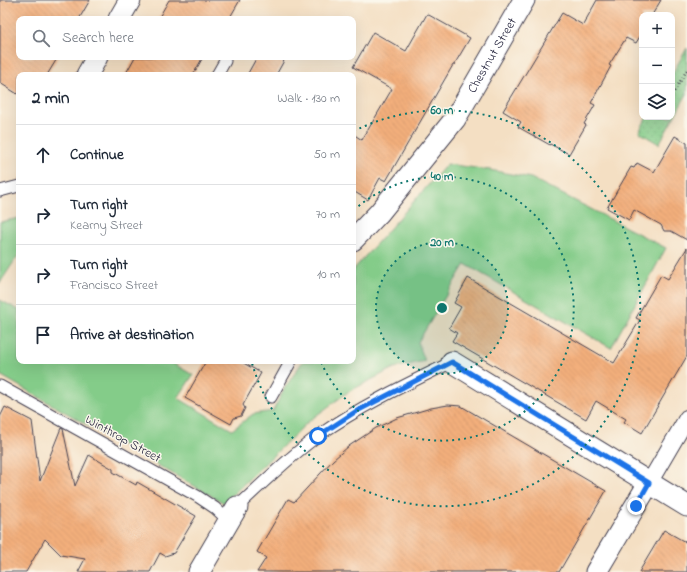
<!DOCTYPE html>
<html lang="en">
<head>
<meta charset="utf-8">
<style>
  :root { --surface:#fff; --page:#f6f6f7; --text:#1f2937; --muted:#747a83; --line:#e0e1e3 }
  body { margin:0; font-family:"Indie Flower",sans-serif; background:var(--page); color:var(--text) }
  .controls { position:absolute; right:12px; top:12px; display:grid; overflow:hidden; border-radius:8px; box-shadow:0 4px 16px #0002 }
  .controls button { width:36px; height:36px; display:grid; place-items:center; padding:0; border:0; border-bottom:1px solid var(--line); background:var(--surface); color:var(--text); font:20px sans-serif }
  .stop { position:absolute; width:12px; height:12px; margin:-9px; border:3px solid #1a73e8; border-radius:50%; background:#fff }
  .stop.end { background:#1a73e8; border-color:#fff; box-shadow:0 1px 4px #0008 }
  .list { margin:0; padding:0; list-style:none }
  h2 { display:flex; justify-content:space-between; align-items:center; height:52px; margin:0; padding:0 16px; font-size:17px }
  h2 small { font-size:13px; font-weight:400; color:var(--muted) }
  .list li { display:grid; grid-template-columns:26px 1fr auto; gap:12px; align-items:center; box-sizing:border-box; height:60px; padding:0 16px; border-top:1px solid var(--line) }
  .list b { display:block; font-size:15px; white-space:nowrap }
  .list p { margin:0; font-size:13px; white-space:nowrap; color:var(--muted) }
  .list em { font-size:13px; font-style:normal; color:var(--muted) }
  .icon { flex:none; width:22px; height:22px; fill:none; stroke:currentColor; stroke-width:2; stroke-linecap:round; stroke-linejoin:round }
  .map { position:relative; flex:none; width:687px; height:572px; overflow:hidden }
  .search { position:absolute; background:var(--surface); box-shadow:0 4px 16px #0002; left:16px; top:16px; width:340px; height:44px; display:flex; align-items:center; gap:10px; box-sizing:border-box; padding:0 14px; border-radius:8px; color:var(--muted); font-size:15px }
  .panel { position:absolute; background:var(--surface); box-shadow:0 4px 16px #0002; left:16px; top:72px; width:340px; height:292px; border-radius:8px }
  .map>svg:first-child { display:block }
  .green { fill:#84cc89; stroke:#537762 }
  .park { fill:url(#park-dots); stroke:#537762 }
  .building { fill:url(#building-back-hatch) }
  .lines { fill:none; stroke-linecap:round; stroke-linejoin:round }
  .service-casing { stroke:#423e4f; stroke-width:13 }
  .pedestrian-casing { stroke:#423e4f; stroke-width:18 }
  .minor-casing { stroke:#423e4f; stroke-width:23 }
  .path { stroke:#423e4f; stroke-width:2.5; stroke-dasharray:1 3; stroke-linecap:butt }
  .service { stroke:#fff; stroke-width:11 }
  .pedestrian { stroke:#fff; stroke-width:16 }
  .minor { stroke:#fff; stroke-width:21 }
  .route { stroke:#1a73e8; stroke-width:5 }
  .ring { fill:none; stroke:#0f766e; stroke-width:2; stroke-dasharray:2 4 }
  .labels { text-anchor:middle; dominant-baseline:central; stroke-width:3; stroke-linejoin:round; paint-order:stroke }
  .street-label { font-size:13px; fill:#22223b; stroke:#fbf7ec }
  .centre { fill:#0f766e; stroke:#fbf7ec; stroke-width:2 }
  .ring-label { font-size:12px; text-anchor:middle; font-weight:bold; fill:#0f766e; stroke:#fbf7ec; stroke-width:3; stroke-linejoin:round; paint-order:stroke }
</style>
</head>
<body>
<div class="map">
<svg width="687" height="572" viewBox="0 0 687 572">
  <defs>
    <pattern id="park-dots" width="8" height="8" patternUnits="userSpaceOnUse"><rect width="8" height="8" fill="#84cc89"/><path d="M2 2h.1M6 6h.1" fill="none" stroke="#72af77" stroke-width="1.8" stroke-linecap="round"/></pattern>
    <pattern id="building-back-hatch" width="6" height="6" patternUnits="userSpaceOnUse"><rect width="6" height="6" fill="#f3af7c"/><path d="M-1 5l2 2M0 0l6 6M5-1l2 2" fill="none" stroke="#d0966c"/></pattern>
  </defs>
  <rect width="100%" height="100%" fill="#fbf7ec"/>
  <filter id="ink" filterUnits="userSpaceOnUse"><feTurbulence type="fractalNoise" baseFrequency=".025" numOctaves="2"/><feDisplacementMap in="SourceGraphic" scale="8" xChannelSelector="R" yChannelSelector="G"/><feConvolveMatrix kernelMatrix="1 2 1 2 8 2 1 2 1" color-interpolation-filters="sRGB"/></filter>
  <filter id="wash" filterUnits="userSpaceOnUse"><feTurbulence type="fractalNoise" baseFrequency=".012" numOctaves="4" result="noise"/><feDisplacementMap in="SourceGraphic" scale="16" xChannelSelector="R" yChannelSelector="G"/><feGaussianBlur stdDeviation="0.9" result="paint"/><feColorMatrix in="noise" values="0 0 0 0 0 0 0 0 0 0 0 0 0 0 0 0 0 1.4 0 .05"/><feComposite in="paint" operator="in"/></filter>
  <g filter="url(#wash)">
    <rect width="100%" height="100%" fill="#f4dfc3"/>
    <path class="green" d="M 447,164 L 490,170 L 531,178 L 666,248 L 611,348 L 465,264 L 418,342 L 425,361 L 394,368 L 348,392 L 309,421 L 224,503 L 0,375 L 0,300 L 19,310 L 19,361 L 169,361 L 193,375 L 178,398 L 232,430 L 253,414 L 273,411 L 284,389 L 303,361 L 353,361 L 353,270 Z
      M 19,218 L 19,254 L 0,283 L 0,222 Z"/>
    <path class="park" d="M 687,48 L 687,94 L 659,144 L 639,132 L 647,117 L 672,117 L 672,74 Z"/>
    <g id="blocks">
      <path class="building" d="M 0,0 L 90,0 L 79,19 L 19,19 L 19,57 L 58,57 L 47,75 L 19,75 L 19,95 L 0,83 Z
        M 169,0 L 240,0 L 229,19 L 158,19 Z
        M 597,0 L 661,0 L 652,15 L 642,15 L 642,33 L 636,43 L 626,38 L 609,65 L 611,66 L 591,103 L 595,105 L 584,124 L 586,125 L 569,154 L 550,144 L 550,145 L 518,127 L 521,122 L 503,111 L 562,13 L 583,25 Z
        M 427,14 L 470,38 L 454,65 L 453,65 L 386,181 L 380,178 L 368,200 L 353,191 L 353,134 L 362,140 L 392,89 L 353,67 L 373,32 L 406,51 Z
        M 135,57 L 203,57 L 193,75 L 125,75 Z
        M 257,57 L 286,57 L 276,75 L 247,75 Z
        M 675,136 L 687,143 L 687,240 L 671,231 L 664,231 L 661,225 L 634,210 L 629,220 L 607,208 L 631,167 L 634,168 L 637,163 L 654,172 Z
        M 687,248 L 687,356 L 642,433 L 624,422 L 626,419 L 596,401 L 586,419 L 452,341 L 457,333 L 449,328 L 461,307 L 454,303 L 468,278 L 614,363 L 640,320 L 636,318 L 661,275 L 668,279 Z
        M 206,361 L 240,361 L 261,373 L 243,405 L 245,408 L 241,416 L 234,418 L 231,424 L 185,398 Z
        M 448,405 L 461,406 L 606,491 L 559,572 L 257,572 L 266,558 L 257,552 L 288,499 L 294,502 L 333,460 L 349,446 L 376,428 L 397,418 L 431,408 Z
        M 5,407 L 32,421 L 40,481 L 61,428 L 63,429 L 75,486 L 89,455 L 113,469 L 113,472 L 136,485 L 137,482 L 196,516 L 174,553 L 165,556 L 160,553 L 150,572 L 78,572 L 85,559 L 61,555 L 45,539 L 26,572 L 0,572 L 0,417 Z
        M 664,530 L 687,543 L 687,572 L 639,572 Z"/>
    </g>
  </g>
  <g filter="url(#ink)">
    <use href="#blocks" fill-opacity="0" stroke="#423e4f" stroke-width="1"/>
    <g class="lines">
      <g class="service-casing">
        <path id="service" d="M 217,75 L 225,61
          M 0,191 L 19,186
          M 0,386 L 197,496 L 215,508 L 229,521
          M 271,397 L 291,361
          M 237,507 C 263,483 290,456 319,435 C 361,406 407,384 452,362"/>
      </g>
      <g class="pedestrian-casing">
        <path id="pedestrian" d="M 649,483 L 687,418"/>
      </g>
      <g class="minor-casing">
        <g id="minor">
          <path d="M 119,19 L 130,0"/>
          <path d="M 87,75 L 97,57"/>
          <path id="s1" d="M 353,240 L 379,213 L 455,119 L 524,0"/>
          <path d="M 452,362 L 687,506"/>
          <path d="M 199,572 L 237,507"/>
          <path d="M 596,572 L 649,483"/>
        </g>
      </g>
      <path class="path" d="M 672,95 L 687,70"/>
      <use href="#service" class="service"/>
      <use href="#pedestrian" class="pedestrian"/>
      <use href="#minor" class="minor"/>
    </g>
  </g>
  <g class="lines" filter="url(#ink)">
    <path class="route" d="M 318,436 L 355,412 L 452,362 L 649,483 L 636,506"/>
  </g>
  <circle cx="442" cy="308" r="66" fill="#0f766e" fill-opacity=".12"/>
  <g class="ring">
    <circle cx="442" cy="308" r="66"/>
    <path d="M354 210A132 132 0 1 1 321 362"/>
    <path d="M354 131A198 198 0 1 1 252 363"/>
  </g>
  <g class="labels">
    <g class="street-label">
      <text stroke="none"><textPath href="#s1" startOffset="232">Chestnut Street</textPath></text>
      <text transform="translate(123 439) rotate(29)">Winthrop Street</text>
    </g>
  </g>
  <circle cx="442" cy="308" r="6" class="centre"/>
  <g class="ring-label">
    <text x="442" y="114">60 m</text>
    <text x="442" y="180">40 m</text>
    <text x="442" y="246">20 m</text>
  </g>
</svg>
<div class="controls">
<button>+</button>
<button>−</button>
<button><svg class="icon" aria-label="layers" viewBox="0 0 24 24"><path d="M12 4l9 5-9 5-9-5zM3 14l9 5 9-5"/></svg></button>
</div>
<div class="stop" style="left:318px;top:436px"></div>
<div class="stop end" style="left:636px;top:506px"></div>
<div class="search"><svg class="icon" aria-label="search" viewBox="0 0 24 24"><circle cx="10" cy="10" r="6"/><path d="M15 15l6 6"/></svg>Search here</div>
<section class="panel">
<h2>2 min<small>Walk · 130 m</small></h2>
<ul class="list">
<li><svg class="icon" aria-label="ahead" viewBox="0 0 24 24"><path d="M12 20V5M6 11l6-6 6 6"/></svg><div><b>Continue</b></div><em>50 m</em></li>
<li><svg class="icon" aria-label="right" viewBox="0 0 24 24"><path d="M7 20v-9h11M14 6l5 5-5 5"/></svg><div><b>Turn right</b><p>Kearny Street</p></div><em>70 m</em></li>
<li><svg class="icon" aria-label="right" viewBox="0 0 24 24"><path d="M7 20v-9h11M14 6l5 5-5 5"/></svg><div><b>Turn right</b><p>Francisco Street</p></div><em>10 m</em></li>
<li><svg class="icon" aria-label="arrive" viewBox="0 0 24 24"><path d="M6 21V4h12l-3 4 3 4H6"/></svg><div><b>Arrive at destination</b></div></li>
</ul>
</section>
</div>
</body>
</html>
